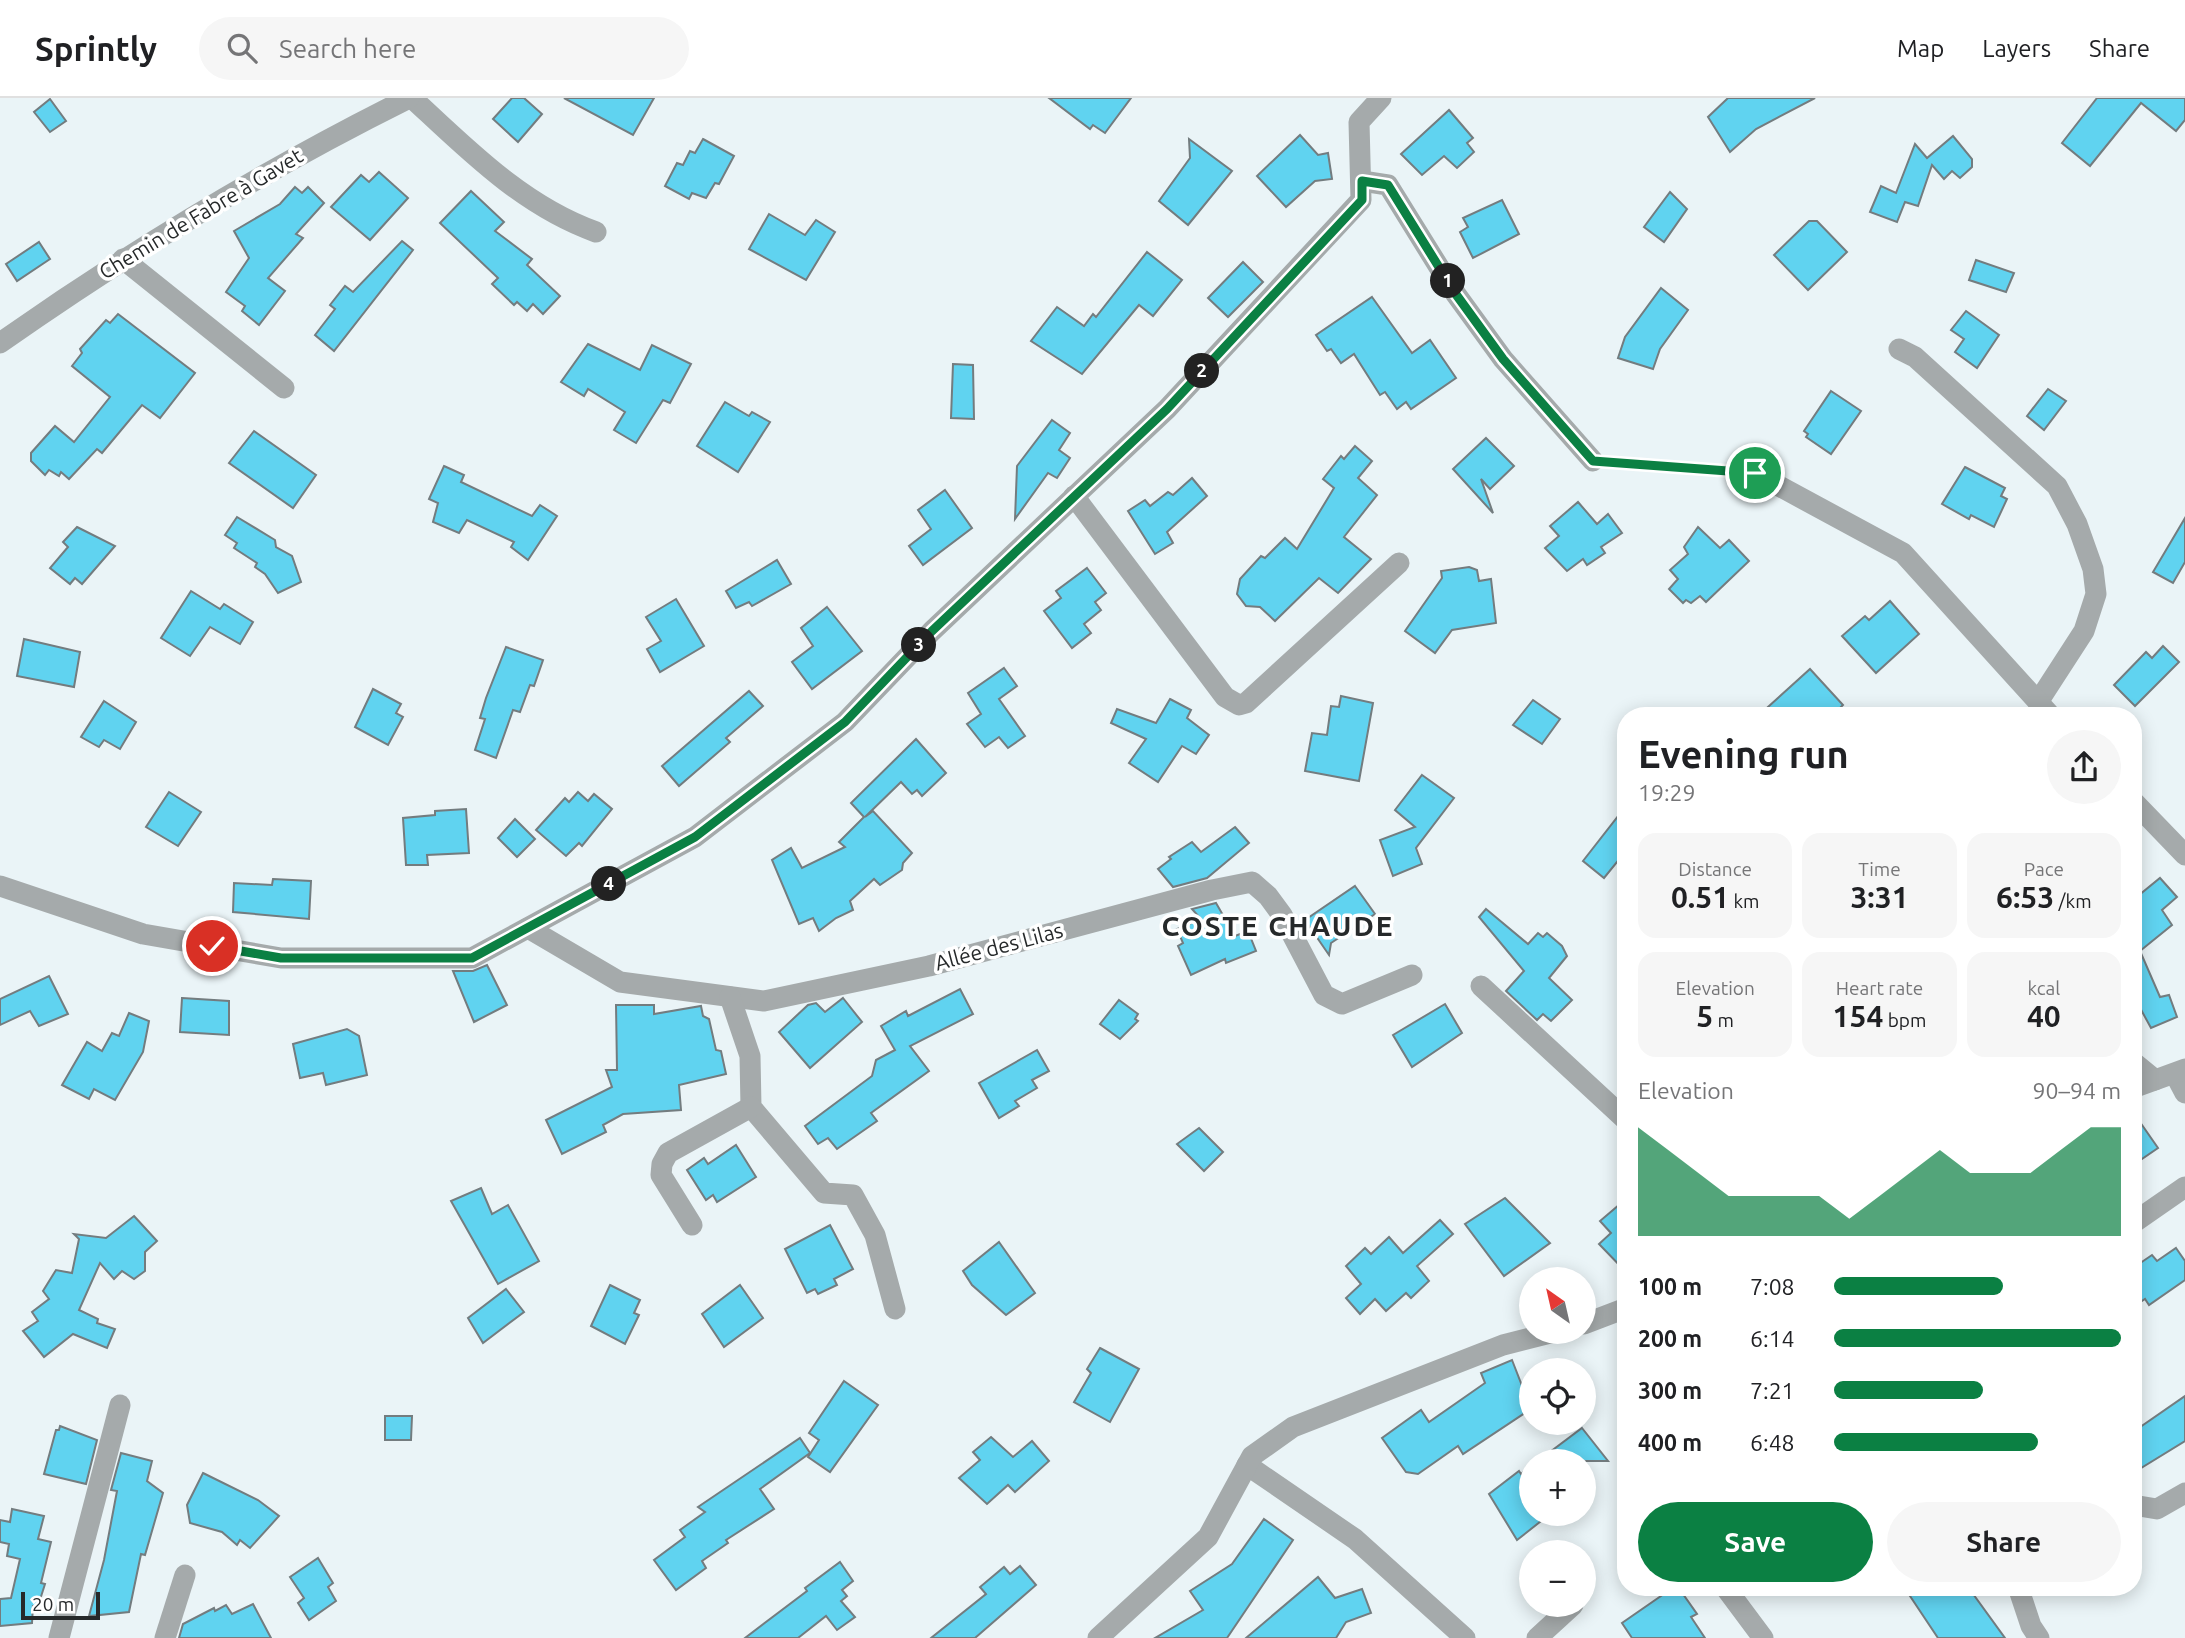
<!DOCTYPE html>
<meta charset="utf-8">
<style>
body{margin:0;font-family:Ubuntu,sans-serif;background:#f6f6f6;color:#202124;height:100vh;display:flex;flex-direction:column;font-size:26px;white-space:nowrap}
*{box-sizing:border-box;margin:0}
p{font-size:23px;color:#757577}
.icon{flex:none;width:38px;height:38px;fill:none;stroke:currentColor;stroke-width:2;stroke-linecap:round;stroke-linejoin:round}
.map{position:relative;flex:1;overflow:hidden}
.panel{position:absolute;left:1617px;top:609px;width:525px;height:889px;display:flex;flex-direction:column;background:#fff;border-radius:28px;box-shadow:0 4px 18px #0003}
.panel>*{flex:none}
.needle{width:46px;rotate:326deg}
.fabs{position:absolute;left:1519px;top:1169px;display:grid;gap:14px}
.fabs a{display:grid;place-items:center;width:77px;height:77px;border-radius:50%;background:#fff;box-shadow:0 4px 18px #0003;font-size:35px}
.scale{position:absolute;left:21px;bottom:18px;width:79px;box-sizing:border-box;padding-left:7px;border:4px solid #26292a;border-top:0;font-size:19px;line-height:24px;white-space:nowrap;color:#26292a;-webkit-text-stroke:5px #fff;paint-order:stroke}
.pin{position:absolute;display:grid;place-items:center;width:60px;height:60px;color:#fff;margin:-30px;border:4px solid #fff;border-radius:50%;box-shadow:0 2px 7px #0007}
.km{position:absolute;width:35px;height:35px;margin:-18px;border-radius:50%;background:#222;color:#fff;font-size:19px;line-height:35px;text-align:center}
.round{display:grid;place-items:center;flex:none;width:74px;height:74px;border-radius:37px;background:#f6f6f6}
.headline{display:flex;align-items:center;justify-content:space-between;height:119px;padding:0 21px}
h1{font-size:38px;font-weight:600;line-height:52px}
.figures{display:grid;grid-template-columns:repeat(3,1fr);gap:10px;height:119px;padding:7px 21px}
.figures div{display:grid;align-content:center;border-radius:18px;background:#f6f6f6;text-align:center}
.figures b{font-size:30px;font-weight:600}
.figures small{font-size:19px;font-weight:400}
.figures p{font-size:19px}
.chart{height:196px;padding:14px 21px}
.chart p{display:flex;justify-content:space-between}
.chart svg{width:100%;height:126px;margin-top:7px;fill:#0b8043;opacity:.7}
.cta{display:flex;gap:14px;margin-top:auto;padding:14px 21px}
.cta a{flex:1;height:80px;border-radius:42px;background:#0b8043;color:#fff;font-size:28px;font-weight:600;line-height:80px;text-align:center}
.cta a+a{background:#f6f6f6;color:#202124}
ul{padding:0 21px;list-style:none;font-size:23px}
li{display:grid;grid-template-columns:112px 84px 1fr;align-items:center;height:52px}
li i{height:18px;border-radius:9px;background:#0b8043}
header{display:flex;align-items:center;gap:42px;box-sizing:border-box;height:98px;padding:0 35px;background:#fff;border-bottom:2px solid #e0e0e0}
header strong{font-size:33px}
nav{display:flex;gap:38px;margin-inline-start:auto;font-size:24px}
.search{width:490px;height:63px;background:#f6f6f6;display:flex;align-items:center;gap:18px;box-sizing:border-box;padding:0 24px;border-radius:38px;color:#757577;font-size:26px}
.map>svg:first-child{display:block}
.building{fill:#60d3f0;stroke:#737c7f;stroke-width:2}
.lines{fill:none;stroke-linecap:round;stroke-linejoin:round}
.path{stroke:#959c9e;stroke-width:4.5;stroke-dasharray:3.5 5;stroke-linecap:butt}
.minor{stroke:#a5aaab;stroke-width:21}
.route-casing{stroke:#fff;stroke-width:14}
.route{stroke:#0b8043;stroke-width:9}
.labels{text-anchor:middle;stroke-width:7;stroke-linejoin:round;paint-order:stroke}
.street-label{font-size:21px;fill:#26292a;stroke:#fff}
.district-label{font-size:28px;font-weight:bold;letter-spacing:2px;fill:#26292a;stroke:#fff}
</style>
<header>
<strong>Sprintly</strong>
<div class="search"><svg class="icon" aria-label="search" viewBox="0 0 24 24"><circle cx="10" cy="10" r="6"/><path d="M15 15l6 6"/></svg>Search here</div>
<nav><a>Map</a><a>Layers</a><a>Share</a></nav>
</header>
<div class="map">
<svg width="2185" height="1540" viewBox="0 0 2185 1540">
<rect width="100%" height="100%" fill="#eaf4f7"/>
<!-- building -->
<g class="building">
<path d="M512 0H524L542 16 518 44 493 21Z"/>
<path d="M564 0H654L633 37Z"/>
<path d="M1049 0H1131L1105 35 1093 27 1090 31Z"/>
<path d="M1728 0H1815L1756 31 1730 54 1708 19Z"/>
<path d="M2097 0H2185V22L2176 33 2141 5 2090 68 2062 45Z"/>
<path d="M50 1 66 23 50 34 34 14Z"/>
<path d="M1449 12 1473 40 1467 45 1474 54 1457 70 1444 58 1422 77 1401 56Z"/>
<path d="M1300 37 1318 57 1328 55 1332 81 1315 83 1286 109 1257 78Z"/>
<path d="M1953 38 1972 61V69L1960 80 1952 73 1944 81 1932 67 1918 108 1905 104 1897 124 1870 114 1881 88 1896 95 1915 46 1927 60Z"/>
<path d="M703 41 734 58 719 86 715 85 706 100 692 95 689 101 665 88 677 65 683 67 690 53 695 55Z"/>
<path d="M1189 41 1232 73 1188 127 1159 103 1190 60Z"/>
<path d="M379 74 408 100 370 142 331 109 361 77 369 84Z"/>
<path d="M295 89 302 95 308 89 324 105 296 136 303 140 268 180 285 193 259 227 242 213 245 208 226 194 249 160 234 133 280 106Z"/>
<path d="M471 93 504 124 495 133 532 161 527 167 560 198 543 216 533 206 527 213 517 204 514 207 492 186 498 180 440 125Z"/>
<path d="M1670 94 1687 111 1664 144 1644 129Z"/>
<path d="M1502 102 1519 136 1473 160 1460 134 1468 129 1463 120Z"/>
<path d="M769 116 805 137 816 122 835 134 806 182 749 151Z"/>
<path d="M1809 123H1817L1847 154 1808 192 1774 157Z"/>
<path d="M402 143 413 152 334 253 315 237 335 211 330 207 345 188 353 194Z"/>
<path d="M39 144 50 161 17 183 6 166Z"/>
<path d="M1147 154 1182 182 1153 218 1139 207 1082 276 1031 243 1057 209 1084 228 1093 216 1096 219Z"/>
<path d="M1976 162 2014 175 2006 194 1969 182Z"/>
<path d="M1243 164 1263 184 1228 219 1208 200Z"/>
<path d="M1661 190 1688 212 1660 251 1653 271 1618 260 1625 239Z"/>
<path d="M1372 199 1412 255 1430 242 1456 280 1411 311 1406 304 1397 311 1385 294 1380 297 1354 256 1341 265 1331 251 1327 253 1316 237Z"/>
<path d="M1966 213 1999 237 1977 270 1955 254 1964 241 1951 232Z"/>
<path d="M118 216 195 275 160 320 142 307 102 355 97 351 69 381 61 374 59 378 49 372 45 377 31 363V355L55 328 74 344 110 299 72 268 82 255 80 251 106 222 110 225Z"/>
<path d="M588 246 640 272 652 247 691 266 670 305 663 302 636 345 614 332 625 314 588 291 584 298 561 284Z"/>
<path d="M953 266 973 267 974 321 951 320Z"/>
<path d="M2048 291 2066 303 2044 332 2027 318Z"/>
<path d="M1831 293 1861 313 1831 356 1806 339 1808 336 1804 333Z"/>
<path d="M725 304 749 318 752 314 770 324 738 374 697 348Z"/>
<path d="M1052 322 1070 335 1059 352 1070 360 1057 380 1048 375 1015 421 1017 368Z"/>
<path d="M254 333 316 377 293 410 229 365Z"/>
<path d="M1486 340 1514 368 1490 391 1481 381 1493 415 1453 371Z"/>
<path d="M1355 348 1372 363 1358 380 1377 397 1344 439 1371 461 1338 495 1319 480 1275 523 1260 509 1246 508 1237 496 1240 481 1261 458 1265 460 1285 440 1297 451 1334 390 1323 381 1341 358 1344 361Z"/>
<path d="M444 368 464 377 461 384 532 418 540 407 557 418 528 462 511 449 514 444 467 422 459 435 433 424 438 405 429 401Z"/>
<path d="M1965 369 2005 390 2001 398 2007 401 1994 429 1971 417 1969 421 1942 406Z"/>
<path d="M1192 380 1207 398 1167 434 1173 445 1155 456 1128 413 1145 402 1150 408 1168 394 1173 397Z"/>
<path d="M945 392 972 430 923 467 909 448 931 431 918 412Z"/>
<path d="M1578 404 1597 426 1608 416 1622 435 1601 449 1605 455 1587 467 1583 461 1567 473 1545 450 1559 438 1550 428Z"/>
<path d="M237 419 275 442 276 449 292 458 301 484 278 495 265 476 255 469 257 465 234 450 237 445 225 437Z"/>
<path d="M2185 420V464L2173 485 2153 474Z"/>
<path d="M77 429 115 448 82 486 75 480 70 486 50 470 68 449 63 444Z"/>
<path d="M1698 429 1720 450 1729 442 1749 463 1706 504 1700 498 1691 505 1686 502 1683 505 1669 491 1678 481 1670 472 1688 456 1684 449Z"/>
<path d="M777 462 791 486 752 508 749 504 736 510 726 493Z"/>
<path d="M1469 469 1477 472 1479 483 1491 481 1496 525 1452 532 1435 555 1405 533 1442 480 1441 473Z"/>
<path d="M1087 470 1106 495 1095 504 1101 512 1084 526 1091 535 1072 550 1044 513 1061 500 1056 493Z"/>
<path d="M191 493 220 511 224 506 253 524 240 546 210 529 190 558 161 540Z"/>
<path d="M676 501 704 548 660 574 647 551 661 543 646 519Z"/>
<path d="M1890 503 1919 536 1876 575 1842 538 1865 518 1869 522Z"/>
<path d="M827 509 862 553 812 591 792 564 813 548 801 530Z"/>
<path d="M24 541 80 554 74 589 17 578Z"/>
<path d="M2163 548 2179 564 2135 608 2114 587 2146 554 2152 560Z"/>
<path d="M506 549 543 562 534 588 530 587 520 614 513 612 496 660 475 652 485 621 480 620 486 600Z"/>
<path d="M1004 570 1017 588 999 601 1025 638 1008 650 999 639 985 649 967 626 981 616 968 595Z"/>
<path d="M1810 571 1843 607 1832 618H1758Z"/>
<path d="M373 591 401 606 396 615 403 619 388 647 355 629Z"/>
<path d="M749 593 763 608 726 640 730 644 679 688 662 668Z"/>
<path d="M1341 598 1373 605 1359 683 1305 673 1312 635 1327 637 1331 608 1339 609Z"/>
<path d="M1170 601 1191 612 1187 620 1209 637 1196 656 1182 648 1158 684 1129 665 1146 641 1111 625 1117 611 1156 625Z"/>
<path d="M1533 602 1560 621 1542 646 1513 627Z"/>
<path d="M104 603 136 624 120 651 104 642 99 649 81 639Z"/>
<path d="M916 641 946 675 922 698 917 692 912 696 901 684 865 719 873 713 912 755 903 765 902 772 880 787 874 781 850 803 853 812 836 820 819 833 813 820 799 826 772 762 791 750 802 770 845 749 839 744 864 719 851 705Z"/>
<path d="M1422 677 1454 700 1416 750 1422 766 1393 778 1380 742 1415 729 1395 712Z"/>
<path d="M169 694 201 714 178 748 146 729Z"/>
<path d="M578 694 588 703 594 696 612 711 582 748 579 745 566 758 536 732 565 700 569 704Z"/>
<path d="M1626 708V753L1604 780 1583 763Z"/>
<path d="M466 711 469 755 427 757 428 767H406L403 720 435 717V713Z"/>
<path d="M515 721 535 741 517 759 498 740Z"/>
<path d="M1235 729 1249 745 1207 780 1173 789 1158 771 1171 761 1169 759 1192 744 1201 754Z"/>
<path d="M2160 780 2177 799 2162 812 2172 827 2140 853 2160 899 2169 897 2177 919 2151 930 2139 908 2133 912V802Z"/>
<path d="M273 781 311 783 309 821 233 814 234 785 272 787Z"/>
<path d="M1355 788 1375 816 1331 845 1329 857 1305 822Z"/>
<path d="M1216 805 1235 838 1248 833 1256 853 1226 865 1225 861 1191 877 1178 848 1183 845 1177 831 1201 821 1192 811Z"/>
<path d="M1486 811 1528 846 1538 835 1543 839 1547 835 1562 848 1567 858 1549 880 1572 902 1551 923 1543 916 1537 922 1506 893 1524 873 1479 819Z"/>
<path d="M487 867 507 907 474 924 453 873H473Z"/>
<path d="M49 878 68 916 39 928 30 913 0 927V901Z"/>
<path d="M960 891 973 916 910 948 929 973 871 1015 877 1023 837 1051 828 1040 818 1046 805 1028 872 978 876 962 895 952 881 928 906 913 908 918Z"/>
<path d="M182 900 229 903V937L180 934Z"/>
<path d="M843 900 862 924 810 970 779 934 808 907 816 905 825 914Z"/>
<path d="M1119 902 1138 916 1135 921 1138 923 1120 941 1100 926Z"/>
<path d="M1445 906 1462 935 1412 969 1393 937Z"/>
<path d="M616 907H654V916L701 908 703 918 709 921 716 952 721 953 726 976 679 987 681 1012 623 1016 603 1027 606 1034 562 1056 546 1022 612 989 606 972H617Z"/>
<path d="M129 915 149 923 143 954 115 1002 94 991 89 1001 62 987 87 944 102 953 112 935 119 938Z"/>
<path d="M347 931 359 938 367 977 326 987 323 975 300 980 293 946Z"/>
<path d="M1037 952 1049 973 1032 982 1037 990 1015 1003 1019 1008 999 1020 979 985Z"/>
<path d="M2133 1014 2158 1050 2133 1067Z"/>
<path d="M1199 1030 1223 1054 1204 1073 1177 1046Z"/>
<path d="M736 1047 756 1079 717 1104 713 1097 706 1102 687 1072 704 1060 708 1066Z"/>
<path d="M481 1090 492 1116 508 1107 539 1163 498 1186 451 1103Z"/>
<path d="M1505 1100 1550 1145 1504 1178 1465 1126Z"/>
<path d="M1626 1101V1174L1599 1146 1611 1135 1600 1123Z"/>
<path d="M134 1118 157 1143 145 1154V1173L134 1181 122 1173 114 1181 100 1165 79 1212 98 1221 97 1225 115 1231 107 1250 73 1236 44 1259 23 1233 38 1223 32 1214 49 1201 43 1193 56 1172 72 1175 79 1141 74 1136 106 1140Z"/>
<path d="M1440 1122 1453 1136 1417 1168 1429 1183 1411 1200 1406 1195 1386 1213 1375 1201 1360 1216 1346 1200 1361 1186 1346 1168 1365 1150 1371 1156 1389 1139 1403 1155Z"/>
<path d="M830 1127 853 1171 834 1181 837 1187 818 1196 815 1191 807 1195 785 1151Z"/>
<path d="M999 1144 1035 1195 1006 1217 972 1187 963 1173Z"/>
<path d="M2176 1150 2185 1163V1182L2149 1207 2145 1201 2133 1209V1170L2152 1157 2157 1163Z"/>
<path d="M610 1187 640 1202 634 1215 639 1217 625 1246 591 1228Z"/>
<path d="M740 1187 763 1220 724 1249 702 1216Z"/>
<path d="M506 1191 524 1214 483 1245 468 1220Z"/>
<path d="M1100 1250 1139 1271 1110 1324 1074 1304 1091 1275 1087 1271Z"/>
<path d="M1512 1262 1531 1311 1463 1356 1458 1348 1418 1376 1406 1374 1382 1340 1421 1312 1429 1324 1485 1285 1481 1275Z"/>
<path d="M844 1283 878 1307 830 1374 808 1359 819 1342 809 1335Z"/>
<path d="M2185 1298V1343L2133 1375V1334Z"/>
<path d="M385 1318H412L411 1342H385Z"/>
<path d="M60 1328 97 1342 86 1386 44 1376 56 1332H59Z"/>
<path d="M1582 1330 1608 1363H1538Z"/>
<path d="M991 1339 1013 1359 1032 1343 1049 1363 1015 1394 1008 1387 987 1406 959 1380 980 1362 973 1354Z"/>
<path d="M800 1340 810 1355 760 1391 774 1411 726 1442 728 1445 702 1463 706 1470 676 1492 654 1462 685 1439 680 1432 705 1414 698 1409Z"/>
<path d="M121 1355 152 1363 147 1383 163 1395 145 1457 141 1456 129 1514 89 1518 104 1462 117 1393 111 1392Z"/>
<path d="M1531 1368V1416H1550L1517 1442 1489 1396 1519 1373 1521 1376Z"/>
<path d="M203 1375 258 1402 279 1418 250 1450 240 1442 237 1447 222 1434 190 1425 187 1407Z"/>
<path d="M12 1411 44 1418 38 1441 51 1444 41 1485 45 1486 38 1508H33L32 1525 0 1528V1501L11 1500 20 1461 7 1458 9 1446 0 1444V1422L10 1424Z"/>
<path d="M1264 1421 1293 1442 1227 1540H1155L1203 1512 1190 1493 1232 1466Z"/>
<path d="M318 1460 333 1485 328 1489 336 1503 309 1522 298 1505 304 1500 290 1479Z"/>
<path d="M840 1464 853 1483 842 1492 847 1498 841 1503 855 1519 837 1532 826 1518 798 1540H745L807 1493 805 1490Z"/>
<path d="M1020 1468 1036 1487 975 1540H931L986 1496 980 1489 1004 1469 1010 1476Z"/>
<path d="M1318 1479 1335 1500 1362 1491 1371 1515 1346 1524 1336 1540H1246Z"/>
<path d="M1674 1489H1678L1697 1516 1691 1519 1705 1540H1632L1622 1525Z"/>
<path d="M1904 1489H1968L2005 1540H1938Z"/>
<path d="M253 1506 271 1540H179L183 1526 214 1510 215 1513 226 1507 232 1516Z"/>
</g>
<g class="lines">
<!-- path -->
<path class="path" d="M1613 364 1733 373"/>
<!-- minor -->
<g class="minor">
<path d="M412 0C468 52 523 108 596 134"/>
<path d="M1362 83 1388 87 1455 195 1503 261 1593 363"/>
<path d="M123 161 284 290"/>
<path d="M0 245C131 153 266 71 409 0"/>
<path d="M1899 251 1915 259 2057 388 2077 426 2093 471 2096 496 2084 533 2038 604"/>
<path d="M1755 375 1903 455 2051 618"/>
<path d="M1074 398 1225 599 1239 607 1246 605 1399 465"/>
<path d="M2133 703 2185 757"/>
<path d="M0 788 143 836 281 860H472L695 739 845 624 932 533 1167 311 1361 102 1359 24 1381 0"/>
<path d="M528 830 620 884 764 903 929 868 1212 792 1252 784 1268 798 1282 817 1324 897 1342 906 1412 877"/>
<path d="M1481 888 1626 1022"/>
<path d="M730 899 750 958 751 1009 824 1095 853 1097 875 1137 895 1211"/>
<path d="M2133 964 2155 982"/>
<path d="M2175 976 2185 995"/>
<path d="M2133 990 2185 971"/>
<path d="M2133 1125 2185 1089"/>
<path d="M692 1127 661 1077 662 1066 668 1055 751 1009"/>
<path d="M1584 1226 1626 1210"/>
<path d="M1247 1367 1355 1441 1465 1540"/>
<path d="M2133 1407 2157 1411 2185 1395"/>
<path d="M1725 1489 1763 1540"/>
<path d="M2018 1489 2031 1528 2039 1540"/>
<path d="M59 1540 120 1307"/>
<path d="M165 1540 185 1477"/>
<path d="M1098 1540 1208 1439 1252 1358 1293 1329 1503 1247 1554 1234"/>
<path d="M1537 1540 1573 1507"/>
</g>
</g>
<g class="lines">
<defs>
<path id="route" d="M212 848 281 860H472L695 739 845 624 932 533 1167 311 1362 102V83L1388 87 1455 195 1503 261 1593 363 1755 375"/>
</defs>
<!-- route casing -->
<use href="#route" class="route-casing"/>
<!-- route -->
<use href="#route" class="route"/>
</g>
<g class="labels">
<!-- street labels -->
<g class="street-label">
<text transform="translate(201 116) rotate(-31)" y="7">Chemin de Fabre à Gavet</text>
<text transform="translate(999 849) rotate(-15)" y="7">Allée des Lilas</text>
</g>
<!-- district labels -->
<g class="district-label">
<text x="1278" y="838">COSTE CHAUDE</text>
</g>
</g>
</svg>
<div class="fabs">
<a><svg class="needle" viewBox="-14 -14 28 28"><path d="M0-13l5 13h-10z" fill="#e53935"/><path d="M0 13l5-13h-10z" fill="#757577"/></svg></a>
<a><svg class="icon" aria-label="locate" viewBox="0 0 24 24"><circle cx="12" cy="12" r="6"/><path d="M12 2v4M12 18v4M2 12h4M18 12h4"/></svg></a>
<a>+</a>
<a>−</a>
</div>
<div class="scale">20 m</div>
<div class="pin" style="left:1755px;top:375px;background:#1e9e55"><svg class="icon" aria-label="arrive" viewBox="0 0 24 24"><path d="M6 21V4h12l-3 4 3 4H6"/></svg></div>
<div class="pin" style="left:212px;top:848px;background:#d93025"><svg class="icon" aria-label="check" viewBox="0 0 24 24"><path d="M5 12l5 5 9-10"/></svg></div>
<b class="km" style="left:1448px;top:183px">1</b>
<b class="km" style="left:1202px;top:273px">2</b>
<b class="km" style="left:919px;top:547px">3</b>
<b class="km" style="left:609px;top:786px">4</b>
<section class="panel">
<div class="headline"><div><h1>Evening run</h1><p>19:29</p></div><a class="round"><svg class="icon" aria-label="share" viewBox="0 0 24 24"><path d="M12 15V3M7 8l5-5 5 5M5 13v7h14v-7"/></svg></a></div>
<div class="figures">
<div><p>Distance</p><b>0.51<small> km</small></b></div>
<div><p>Time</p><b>3:31</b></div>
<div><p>Pace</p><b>6:53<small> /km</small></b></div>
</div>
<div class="figures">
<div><p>Elevation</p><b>5<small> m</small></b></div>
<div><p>Heart rate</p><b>154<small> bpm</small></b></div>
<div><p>kcal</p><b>40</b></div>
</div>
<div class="chart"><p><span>Elevation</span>90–94 m</p>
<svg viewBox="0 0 160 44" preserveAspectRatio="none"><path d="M0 44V6L10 14L20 22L30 30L40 30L50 30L60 30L70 38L80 30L90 22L100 14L110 22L120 22L130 22L140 14L150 6L160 6V44z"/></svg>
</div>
<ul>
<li><b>100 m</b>7:08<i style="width:59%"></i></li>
<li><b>200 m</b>6:14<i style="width:100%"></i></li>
<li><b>300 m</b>7:21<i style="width:52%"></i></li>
<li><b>400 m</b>6:48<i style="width:71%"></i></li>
</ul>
<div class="cta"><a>Save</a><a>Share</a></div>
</section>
</div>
